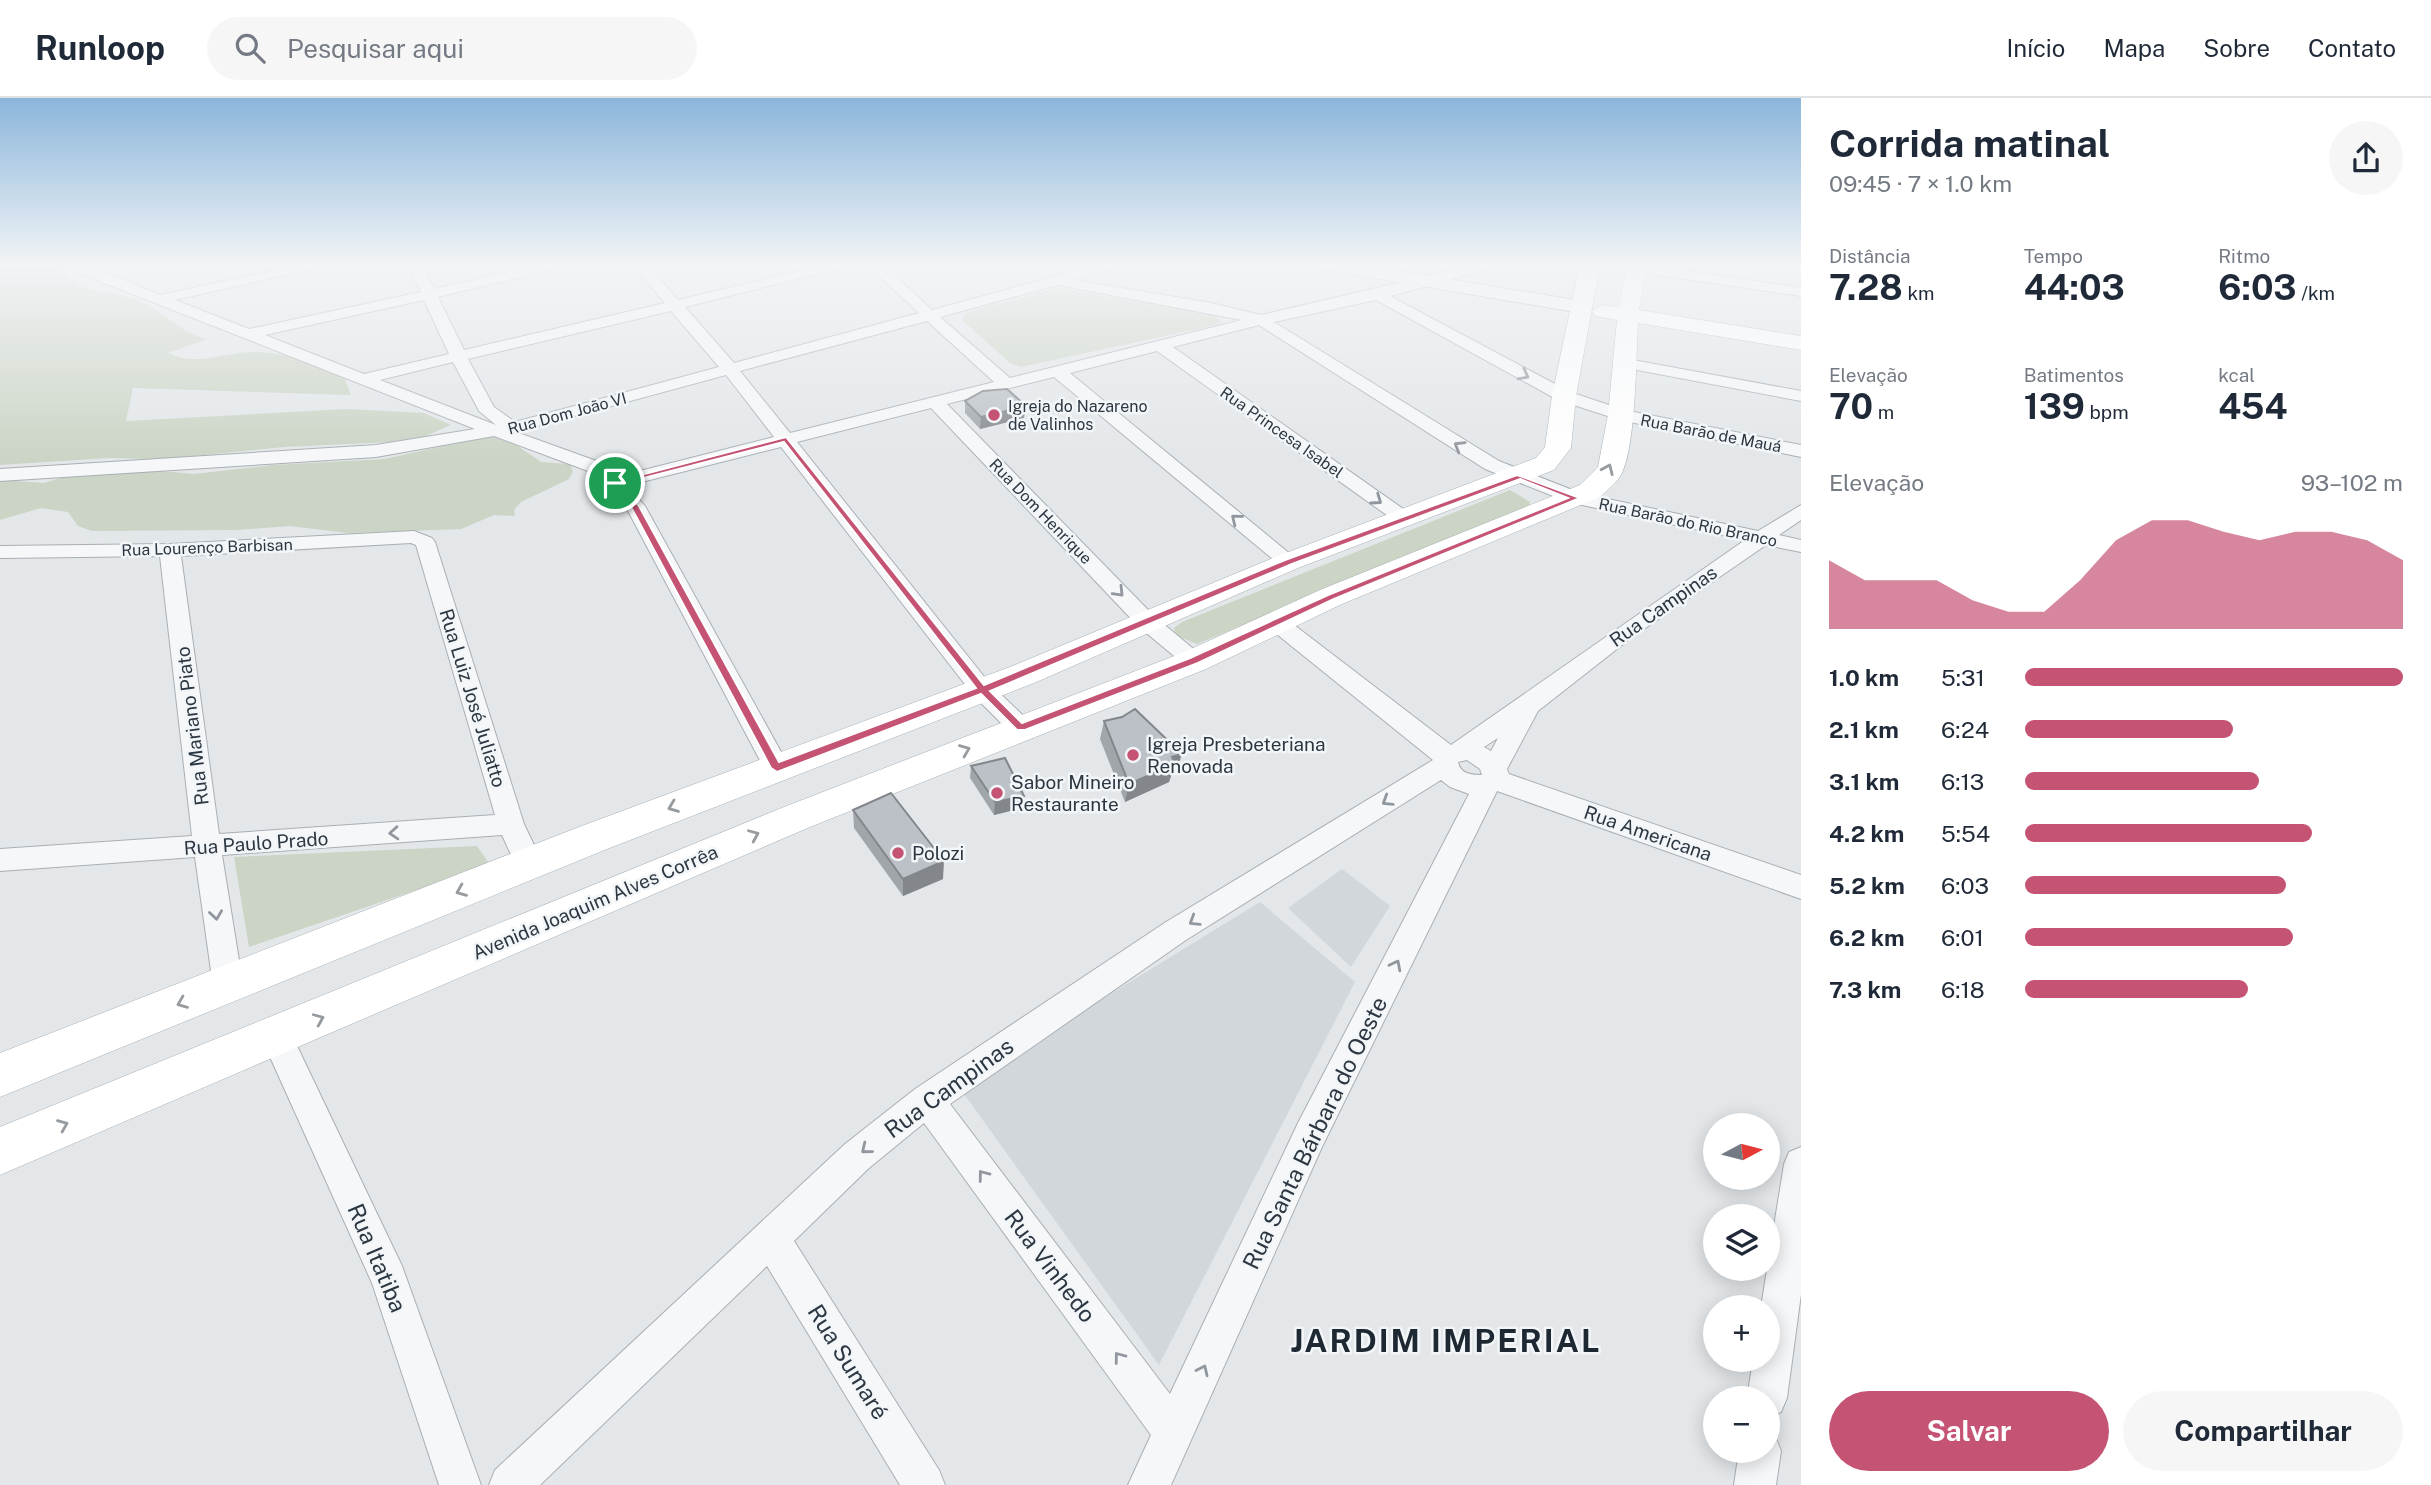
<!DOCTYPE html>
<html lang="pt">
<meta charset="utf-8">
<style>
body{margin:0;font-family:"Public Sans",sans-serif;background:#f6f6f7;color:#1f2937;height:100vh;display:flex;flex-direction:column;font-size:26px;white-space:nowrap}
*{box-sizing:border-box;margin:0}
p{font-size:23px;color:#747a83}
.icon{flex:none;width:38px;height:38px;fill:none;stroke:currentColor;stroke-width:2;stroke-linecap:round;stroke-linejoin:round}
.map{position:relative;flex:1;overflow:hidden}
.drawer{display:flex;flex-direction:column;background:#fff;width:630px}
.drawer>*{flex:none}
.needle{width:46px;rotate:83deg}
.fabs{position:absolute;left:1703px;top:1015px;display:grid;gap:14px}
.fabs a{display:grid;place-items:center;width:77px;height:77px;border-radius:50%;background:#fff;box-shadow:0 4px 18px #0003;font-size:35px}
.pin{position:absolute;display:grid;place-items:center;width:60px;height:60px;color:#fff;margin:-30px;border:4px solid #fff;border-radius:50%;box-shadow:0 2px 7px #0007}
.round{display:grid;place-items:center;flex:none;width:74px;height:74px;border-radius:37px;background:#f6f6f7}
.summary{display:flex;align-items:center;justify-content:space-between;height:119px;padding:0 28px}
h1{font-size:38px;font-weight:700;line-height:52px}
.stats{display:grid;grid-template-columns:repeat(3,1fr);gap:10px;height:119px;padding:7px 28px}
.stats div{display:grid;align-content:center}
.stats b{font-size:35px;font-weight:700}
.stats small{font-size:19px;font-weight:400}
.stats p{font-size:19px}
.chart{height:196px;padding:14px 28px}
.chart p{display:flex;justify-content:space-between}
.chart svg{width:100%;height:126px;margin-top:7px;fill:#c55374;opacity:.7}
.action{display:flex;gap:14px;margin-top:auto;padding:14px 28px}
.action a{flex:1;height:80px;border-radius:42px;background:#c55374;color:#fff;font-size:28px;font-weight:700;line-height:80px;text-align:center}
.action a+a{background:#f6f6f7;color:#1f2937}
ul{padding:0 28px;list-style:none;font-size:23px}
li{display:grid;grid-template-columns:112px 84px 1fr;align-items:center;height:52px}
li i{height:18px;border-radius:9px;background:#c55374}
header{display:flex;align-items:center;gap:42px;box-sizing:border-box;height:98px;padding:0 35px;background:#fff;border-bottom:2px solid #e0e1e3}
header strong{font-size:33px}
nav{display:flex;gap:38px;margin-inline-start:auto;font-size:24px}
.search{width:490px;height:63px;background:#f6f6f7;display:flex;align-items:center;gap:18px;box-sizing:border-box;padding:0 24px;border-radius:38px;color:#747a83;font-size:26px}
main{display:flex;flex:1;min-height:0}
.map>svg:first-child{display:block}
.built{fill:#d2d7dc}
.green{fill:#cbd4c5}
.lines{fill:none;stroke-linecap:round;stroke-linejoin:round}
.minor-casing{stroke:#a8afb4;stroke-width:2}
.tertiary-casing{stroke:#a8afb4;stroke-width:2}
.secondary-casing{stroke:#a8afb4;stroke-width:1}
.minor{fill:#f6f7f9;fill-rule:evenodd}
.tertiary{fill:#f6f7f9;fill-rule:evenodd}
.secondary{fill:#fff;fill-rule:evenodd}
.wall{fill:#a1a6ab}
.shaded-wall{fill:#83878b}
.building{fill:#bbc1c7;stroke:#83878b;stroke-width:2}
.oneway{stroke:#91979e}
.oneway2{stroke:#969ba0}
.route{fill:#c55374;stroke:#fff;stroke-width:2;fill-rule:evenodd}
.poi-dot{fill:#c55374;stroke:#f3f6f8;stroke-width:2.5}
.labels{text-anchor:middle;stroke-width:5;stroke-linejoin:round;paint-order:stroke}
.far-poi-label{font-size:16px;fill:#2c3742;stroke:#f3f6f8;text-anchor:start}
.far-street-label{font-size:16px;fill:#2c3742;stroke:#f3f6f8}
.street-label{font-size:19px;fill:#2c3742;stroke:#f3f6f8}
.poi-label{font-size:19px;fill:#2c3742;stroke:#f3f6f8;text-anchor:start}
.near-street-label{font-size:23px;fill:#2c3742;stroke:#f3f6f8}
.near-district-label{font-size:32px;font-weight:bold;letter-spacing:2px;fill:#1e2833;stroke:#f3f6f8}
</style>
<header>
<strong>Runloop</strong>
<div class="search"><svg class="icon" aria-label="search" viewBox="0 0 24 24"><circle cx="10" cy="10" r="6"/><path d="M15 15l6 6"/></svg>Pesquisar aqui</div>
<nav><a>Início</a><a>Mapa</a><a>Sobre</a><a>Contato</a></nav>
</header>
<main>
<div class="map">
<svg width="1801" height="1387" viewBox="0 0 1801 1387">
<rect width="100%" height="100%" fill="#e3e7ea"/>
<!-- built -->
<g class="built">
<path d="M1342 771 1390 808 1351 869 1288 810Z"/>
<path d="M1260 804 1355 884 1159 1267 959 989Z"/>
</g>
<!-- green -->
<g class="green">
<path d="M0 166H60L58 170C87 202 111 189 142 204 164 214 184 237 207 241L168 255C196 269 225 254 255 254 285 253 318 268 345 281L351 297 133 290 126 323 345 311 424 315 451 327 414 343 284 349 164 361 109 360 0 367Z"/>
<path d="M1057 190 1214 217 1221 223 1216 227 1021 269 1010 265 962 222 967 214Z"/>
<path d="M487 338 509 342 541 364 570 366 573 374 569 381 521 404 514 412 515 418 494 417 461 431 348 435 290 428 236 432 92 433 78 428 68 414 41 410 0 422V382L44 385 89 371 127 370 194 376 273 367 385 361Z"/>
<path d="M1510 392 1530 404 1529 408 1197 546 1175 537 1174 530 1182 524Z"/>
<path d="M477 748 490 767 249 849 234 759Z"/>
</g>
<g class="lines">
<defs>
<g id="minor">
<path d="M70 166H86L160 197 305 166H334L175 202 249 231 421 194 408 166H422L434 191 546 166H574L438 199 464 252 665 205 632 166H647L678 202 829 166H856L685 209 734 265 919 215 866 166H882L932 212 1100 166H1125L1074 182 1211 205 1261 217 1479 166H1508L1390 198 1570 294 1624 312 1801 347V359L1620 322 1558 302 1376 202 1274 224 1499 363 1580 395 1758 433 1801 407V422L1779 437 1801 442V454L1766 447 1631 540 1538 613 1507 671 1509 676 1801 777V801L1497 693 1322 1049 1171 1387H1128L1151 1337 924 1025 869 1070 794 1143 939 1372 945 1387H900L767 1168 540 1387H489L495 1372 845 1046 915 991 1166 824 1433 662 1269 530 1266 525 1269 520H1285L1451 647 1745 442 1568 404 1485 371 1259 227 1173 249 1409 415 1412 419 1409 423H1395L1157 253 1070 275 1295 460 1298 464 1295 468H1281L1054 279 947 306 1154 518 1202 558 1206 563 1202 568H1186L1138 528 931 310 797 344 990 586 1030 624 1033 630 1030 636 1021 639 1012 636 974 598 781 349 626 388 645 408 790 670 786 677 777 680 768 677 764 670 627 411 588 373 494 338 376 359 0 383V371L376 347 475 331 79 175ZM1058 187 1242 222 1010 280 940 219ZM424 202 449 256 364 276 265 237ZM671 213 719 269 515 324 494 309 468 261ZM927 223 994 284 790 335 740 273ZM453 264 479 313 496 327 380 282ZM726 277 774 339 616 379 602 365 516 334ZM1498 640 1491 653 1484 649ZM1467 662 1480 671 1482 677C1472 677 1460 676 1458 664ZM1441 682 1450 689 1469 696 1298 1025 1170 1296 950 1006 1186 842Z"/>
<path d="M1642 166 1801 190V198L1637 174 1630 170Z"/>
<path d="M1622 260 1801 293V303L1616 268V262Z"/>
<path d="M414 433 432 440 435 444 524 726 543 766 539 774 529 777 519 774 502 737 222 757 243 887 239 897 228 901 217 897 213 887 195 759 0 773V751L192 738 160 458 0 460V448L170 446ZM411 445 416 447 495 717 219 736 181 458Z"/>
<path d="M277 924 288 929 402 1168 481 1387H439L372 1185 261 939 266 929Z"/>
<path d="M1801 1049V1196L1787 1300 1781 1314 1768 1320V1300H1747L1753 1262H1768V1209H1761L1784 1066 1789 1054Z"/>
<path d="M1768 1335 1775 1338 1781 1353 1776 1387H1734L1739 1353H1768Z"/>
</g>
<path id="tertiary" d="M1313 166H1357L1581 203 1591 209 1581 215 1322 171Z"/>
<g id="secondary">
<path d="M1580 166H1600L1576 298 1571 350 1554 372 1298 470 1034 585 607 751 0 999V955L579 729 1010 569 1278 458 1536 360 1545 349 1552 298Z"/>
<path d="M1627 166H1647L1639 212 1801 238V252L1638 225C1636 262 1636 345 1622 375 1617 385 1607 392 1600 399L1342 506 1206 571 810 729 0 1077V1029L784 709 1182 555 1320 492 1580 387 1598 369 1608 317 1617 222 1595 218 1592 213 1603 207 1619 209Z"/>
</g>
</defs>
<!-- minor casing -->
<use href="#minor" class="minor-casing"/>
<!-- tertiary casing -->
<use href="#tertiary" class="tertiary-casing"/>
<!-- secondary casing -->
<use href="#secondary" class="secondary-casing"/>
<!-- minor -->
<use href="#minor" class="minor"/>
<!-- tertiary -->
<use href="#tertiary" class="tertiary"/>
<!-- secondary -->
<use href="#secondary" class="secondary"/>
</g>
<!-- wall -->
<g class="wall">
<path d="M965 303 1024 320 980 331 965 315Z"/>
<path d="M1104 623 1176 674 1172 675 1169 684 1125 704 1100 641Z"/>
<path d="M971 668 1024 698 1022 710 994 717 970 680Z"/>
<path d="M853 712 943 781 903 798 854 730Z"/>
</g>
<!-- shaded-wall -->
<g class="shaded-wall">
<path d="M1026 308 1024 320 980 331 981 319Z"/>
<path d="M1182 656 1176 674 1172 675 1169 684 1125 704 1129 686 1172 659Z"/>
<path d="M1024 698 1022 710 994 717 995 704Z"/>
<path d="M944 763 943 781 903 798V781Z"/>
</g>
<!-- building -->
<g class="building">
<path d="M1007 291 1026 308 981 319 965 303 983 293Z"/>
<path d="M1135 611 1182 656 1172 659 1175 666 1129 686 1104 623 1122 619Z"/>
<path d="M1005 660 1024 698 995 704 971 668Z"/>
<path d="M891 695 944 763 903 781 853 712Z"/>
</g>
<!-- one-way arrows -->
<defs><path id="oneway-chevron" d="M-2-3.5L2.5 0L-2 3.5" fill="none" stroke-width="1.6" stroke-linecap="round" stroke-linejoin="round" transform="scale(1.75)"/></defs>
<g class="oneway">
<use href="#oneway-chevron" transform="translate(1524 277) rotate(28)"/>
<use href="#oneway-chevron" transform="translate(1459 348) rotate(-149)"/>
<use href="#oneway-chevron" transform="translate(1377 402) rotate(35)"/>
<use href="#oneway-chevron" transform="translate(1236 421) rotate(-141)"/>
<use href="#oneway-chevron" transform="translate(1119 494) rotate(46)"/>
<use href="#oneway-chevron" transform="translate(1387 703) rotate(148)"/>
<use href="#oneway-chevron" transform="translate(394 735) rotate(176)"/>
<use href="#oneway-chevron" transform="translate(216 817) rotate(82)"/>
<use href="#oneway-chevron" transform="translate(1194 823) rotate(148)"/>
<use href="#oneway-chevron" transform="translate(1396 867) rotate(-63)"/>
<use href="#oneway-chevron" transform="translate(866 1051) rotate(141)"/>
<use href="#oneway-chevron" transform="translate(983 1077) rotate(-127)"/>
<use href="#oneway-chevron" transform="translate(1119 1259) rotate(-127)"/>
<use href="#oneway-chevron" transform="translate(1203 1272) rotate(-65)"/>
</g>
<g class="oneway2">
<use href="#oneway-chevron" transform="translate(1608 371) rotate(-66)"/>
<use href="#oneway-chevron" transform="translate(965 652) rotate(-22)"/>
<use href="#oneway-chevron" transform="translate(673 709) rotate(159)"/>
<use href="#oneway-chevron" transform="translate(754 737) rotate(-23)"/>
<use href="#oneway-chevron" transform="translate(461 793) rotate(158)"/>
<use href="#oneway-chevron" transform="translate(182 905) rotate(158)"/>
<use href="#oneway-chevron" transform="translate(319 921) rotate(-23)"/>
<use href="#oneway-chevron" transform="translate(63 1027) rotate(-22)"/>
</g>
<!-- sky -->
<linearGradient id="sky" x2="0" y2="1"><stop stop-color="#8bb6db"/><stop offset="0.46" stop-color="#f2f4f6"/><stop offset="1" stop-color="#f2f4f6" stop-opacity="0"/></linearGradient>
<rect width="1801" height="361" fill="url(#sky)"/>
<!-- route -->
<path class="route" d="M786 339 984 587 1285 462 1517 377 1580 400 1334 501 1198 565 1025 632H1017L981 596 777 674 771 670 631 409 610 385ZM784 344 976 590 779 664 639 408 620 386ZM1520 381 1568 400 1328 497 1190 560 1022 625 990 593 1292 466Z"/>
<!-- markers -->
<g class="poi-dot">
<circle cx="994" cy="317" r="7"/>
<circle cx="1133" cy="657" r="7"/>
<circle cx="997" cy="695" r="7"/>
<circle cx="898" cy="755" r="7"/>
</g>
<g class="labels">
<!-- far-poi labels -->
<g class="far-poi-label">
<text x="1008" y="314">Igreja do Nazareno<tspan x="1008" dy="18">de Valinhos</tspan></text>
</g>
<!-- far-street labels -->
<g class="far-street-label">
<text transform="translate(567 315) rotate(-15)" y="6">Rua Dom João VI</text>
<text transform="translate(1282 334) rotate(35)" y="6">Rua Princesa Isabel</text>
<text transform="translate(1711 335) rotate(11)" y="6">Rua Barão de Mauá</text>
<text transform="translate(1041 413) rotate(46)" y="6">Rua Dom Henrique</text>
<text transform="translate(1688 424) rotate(12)" y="6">Rua Barão do Rio Branco</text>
<text transform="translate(207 449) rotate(-2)" y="6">Rua Lourenço Barbisan</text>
</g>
<!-- street labels -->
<g class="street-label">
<text transform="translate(1663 508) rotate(-35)" y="7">Rua Campinas</text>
<text transform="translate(473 600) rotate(73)" y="7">Rua Luiz José Juliatto</text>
<text transform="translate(192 628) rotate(-97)" y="7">Rua Mariano Piato</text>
<text transform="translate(1648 735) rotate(19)" y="7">Rua Americana</text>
<text transform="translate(256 745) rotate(-4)" y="7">Rua Paulo Prado</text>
<text transform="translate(595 804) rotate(-23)" y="7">Avenida Joaquim Alves Corrêa</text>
</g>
<!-- poi labels -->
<g class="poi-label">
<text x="1147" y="653">Igreja Presbeteriana<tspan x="1147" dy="22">Renovada</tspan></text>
<text x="1011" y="691">Sabor Mineiro<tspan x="1011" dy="22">Restaurante</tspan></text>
<text x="912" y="762">Polozi</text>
</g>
<!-- near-street labels -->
<g class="near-street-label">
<text transform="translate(949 990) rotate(-36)" y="8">Rua Campinas</text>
<text transform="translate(1315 1035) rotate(-64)" y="8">Rua Santa Bárbara do Oeste</text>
<text transform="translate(377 1160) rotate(67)" y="8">Rua Itatiba</text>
<text transform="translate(1050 1168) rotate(53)" y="8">Rua Vinhedo</text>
<text transform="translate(848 1264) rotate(58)" y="8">Rua Sumaré</text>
</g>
<!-- near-district labels -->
<g class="near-district-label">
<text x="1446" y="1254">JARDIM IMPERIAL</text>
</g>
</g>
</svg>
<div class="fabs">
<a><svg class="needle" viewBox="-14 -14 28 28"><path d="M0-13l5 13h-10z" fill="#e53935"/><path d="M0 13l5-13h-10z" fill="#747a83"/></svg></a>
<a><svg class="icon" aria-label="layers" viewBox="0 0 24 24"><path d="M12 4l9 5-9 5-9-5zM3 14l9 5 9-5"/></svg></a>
<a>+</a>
<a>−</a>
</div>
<div class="pin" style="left:615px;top:385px;background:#1e9e55"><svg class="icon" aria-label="arrive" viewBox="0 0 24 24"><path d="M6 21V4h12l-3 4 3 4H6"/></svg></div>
</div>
<section class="drawer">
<div class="summary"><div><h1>Corrida matinal</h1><p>09:45 · 7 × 1.0 km</p></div><a class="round"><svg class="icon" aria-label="share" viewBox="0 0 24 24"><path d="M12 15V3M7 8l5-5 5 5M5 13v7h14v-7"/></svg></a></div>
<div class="stats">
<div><p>Distância</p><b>7.28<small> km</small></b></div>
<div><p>Tempo</p><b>44:03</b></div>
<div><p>Ritmo</p><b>6:03<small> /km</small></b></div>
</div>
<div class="stats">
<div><p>Elevação</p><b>70<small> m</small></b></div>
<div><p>Batimentos</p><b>139<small> bpm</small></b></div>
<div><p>kcal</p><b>454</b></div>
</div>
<div class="chart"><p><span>Elevação</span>93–102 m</p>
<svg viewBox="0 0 160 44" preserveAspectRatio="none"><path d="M0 44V20L10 27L20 27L30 27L40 34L50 38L60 38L70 27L80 13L90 6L100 6L110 10L120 13L130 10L140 10L150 13L160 20V44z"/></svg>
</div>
<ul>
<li><b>1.0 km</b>5:31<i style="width:100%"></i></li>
<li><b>2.1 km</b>6:24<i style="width:55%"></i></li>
<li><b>3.1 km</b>6:13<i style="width:62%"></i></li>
<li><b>4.2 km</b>5:54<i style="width:76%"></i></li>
<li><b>5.2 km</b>6:03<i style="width:69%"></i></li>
<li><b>6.2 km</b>6:01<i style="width:71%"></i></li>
<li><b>7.3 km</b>6:18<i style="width:59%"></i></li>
</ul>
<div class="action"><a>Salvar</a><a>Compartilhar</a></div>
</section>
</main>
